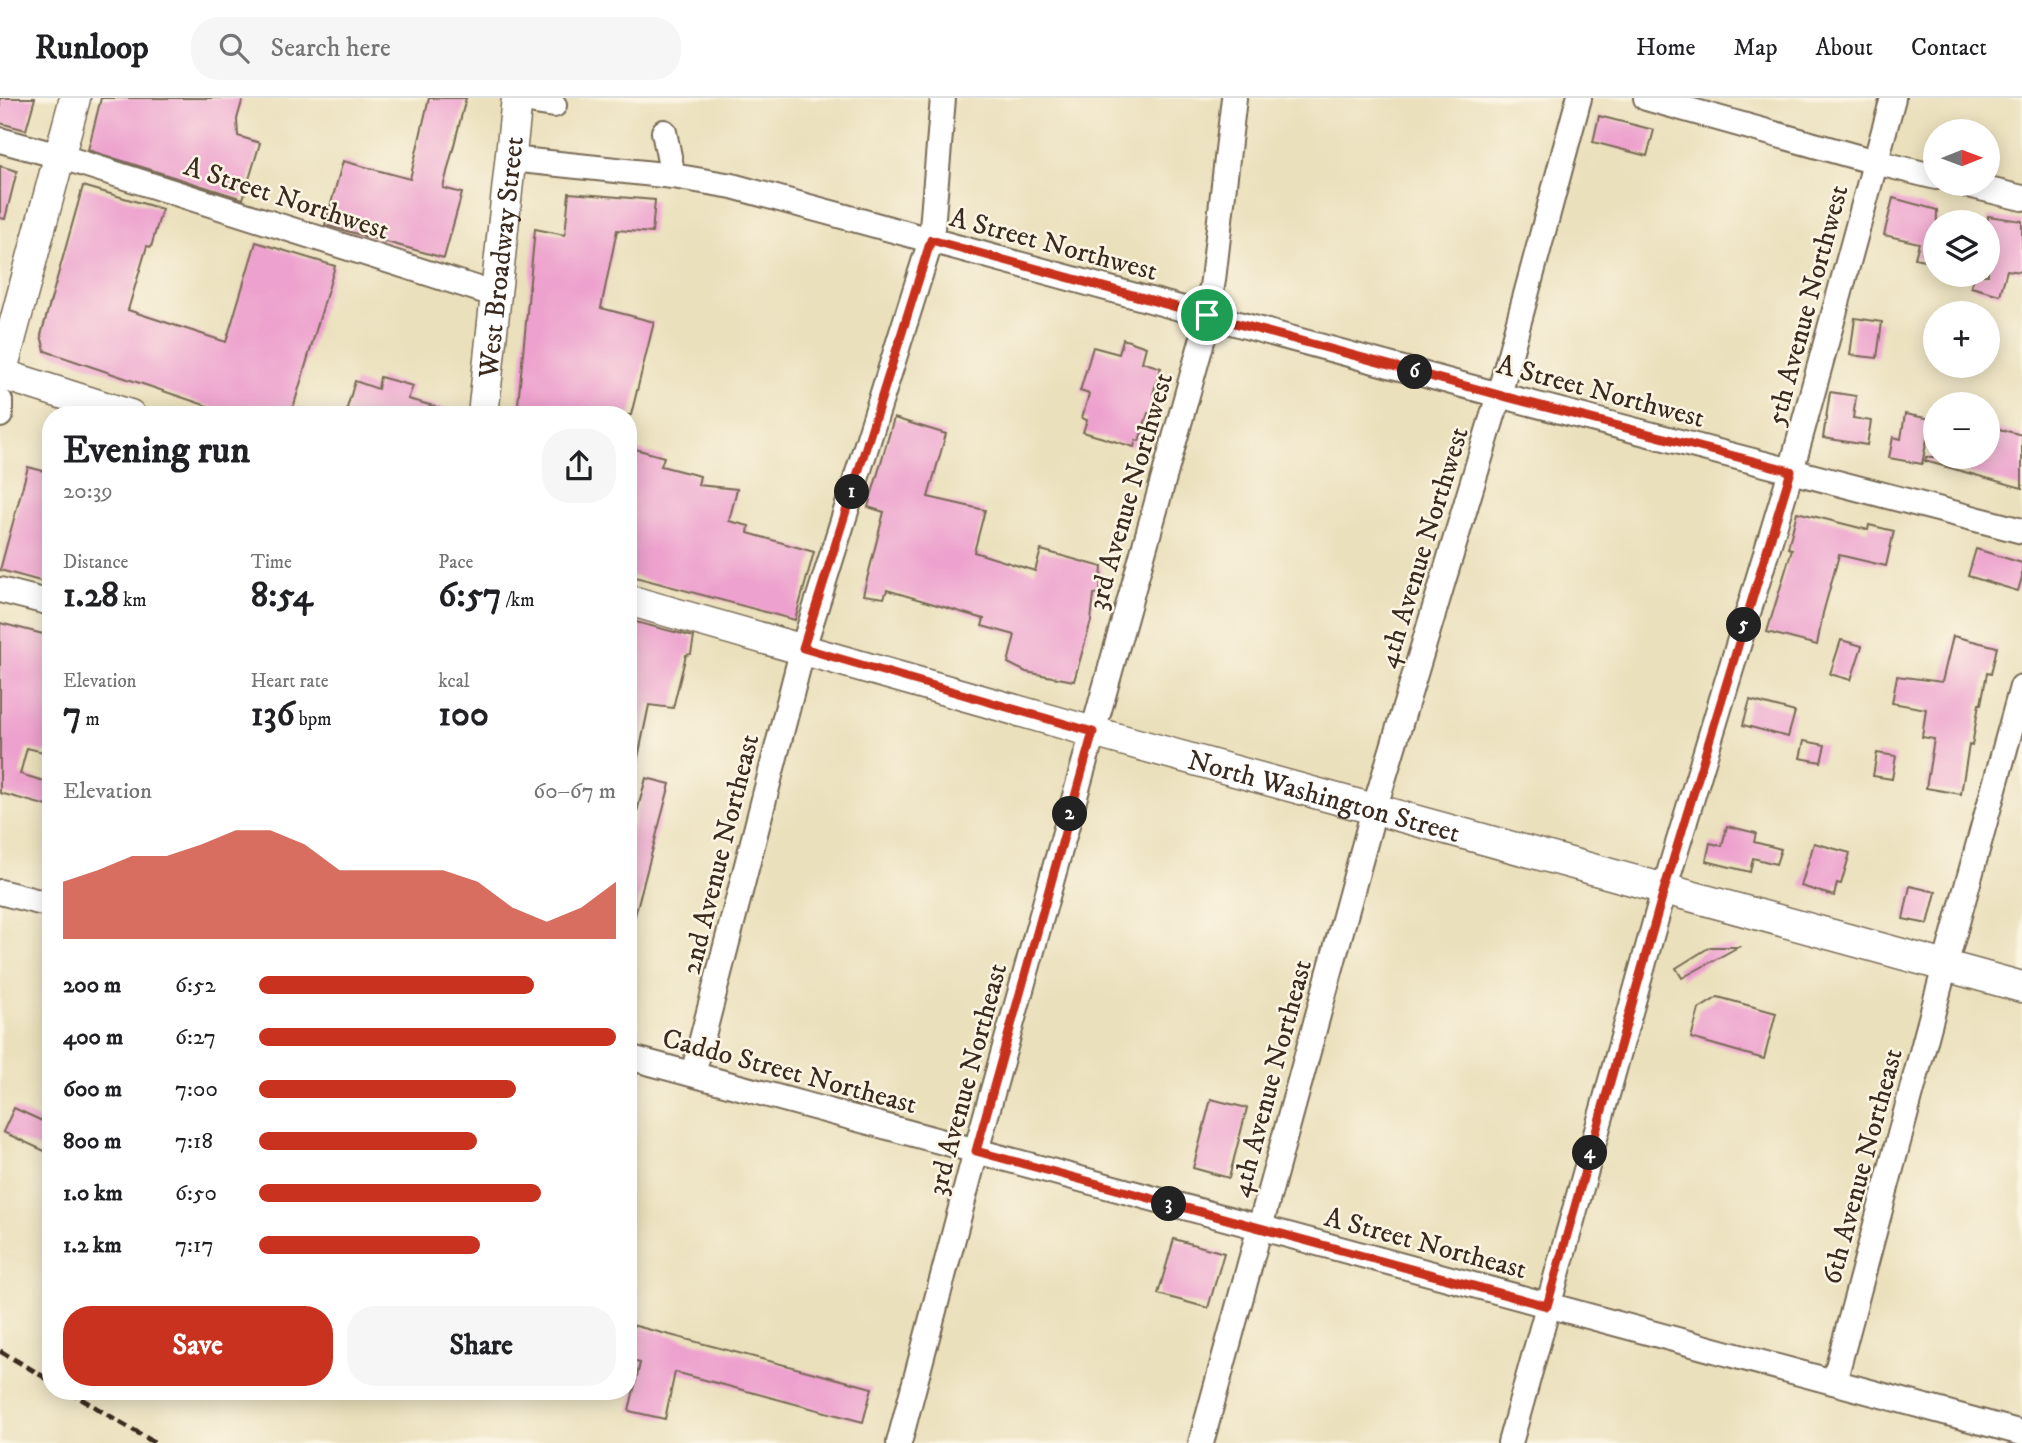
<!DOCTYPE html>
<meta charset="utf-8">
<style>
body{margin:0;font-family:"IM FELL DW Pica",serif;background:#f6f6f6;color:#202124;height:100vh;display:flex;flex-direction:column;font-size:26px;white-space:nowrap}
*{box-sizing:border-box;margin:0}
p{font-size:23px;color:#757577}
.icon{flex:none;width:38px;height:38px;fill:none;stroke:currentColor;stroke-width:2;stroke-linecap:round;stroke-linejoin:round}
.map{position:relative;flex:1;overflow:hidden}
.side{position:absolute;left:42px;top:308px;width:595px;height:994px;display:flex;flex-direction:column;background:#fff;border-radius:28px;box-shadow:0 4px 18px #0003}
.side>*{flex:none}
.needle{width:46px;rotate:89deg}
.fabs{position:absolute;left:1923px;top:21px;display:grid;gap:14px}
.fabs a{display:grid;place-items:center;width:77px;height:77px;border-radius:50%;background:#fff;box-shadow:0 4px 18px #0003;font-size:35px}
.pin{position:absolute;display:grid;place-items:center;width:60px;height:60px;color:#fff;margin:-30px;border:4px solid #fff;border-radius:50%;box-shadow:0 2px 7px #0007}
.km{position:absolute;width:35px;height:35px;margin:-18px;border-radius:50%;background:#222;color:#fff;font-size:19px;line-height:35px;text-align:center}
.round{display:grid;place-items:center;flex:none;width:74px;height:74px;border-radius:28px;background:#f6f6f6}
.summary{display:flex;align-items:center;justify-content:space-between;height:119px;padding:0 21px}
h1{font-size:38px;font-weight:700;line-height:52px}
.stats{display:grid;grid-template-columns:repeat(3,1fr);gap:10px;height:119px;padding:7px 21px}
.stats div{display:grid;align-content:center}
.stats b{font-size:35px;font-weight:700}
.stats small{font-size:19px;font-weight:400}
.stats p{font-size:19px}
.chart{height:196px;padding:14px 21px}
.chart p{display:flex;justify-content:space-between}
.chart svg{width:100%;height:126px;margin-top:7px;fill:#c8321e;opacity:.7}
.cta{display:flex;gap:14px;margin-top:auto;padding:14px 21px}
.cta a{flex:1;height:80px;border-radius:28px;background:#c8321e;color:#fff;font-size:28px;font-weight:700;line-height:80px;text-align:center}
.cta a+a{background:#f6f6f6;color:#202124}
ul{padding:0 21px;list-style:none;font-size:23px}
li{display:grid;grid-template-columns:112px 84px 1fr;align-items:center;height:52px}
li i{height:18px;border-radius:9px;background:#c8321e}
header{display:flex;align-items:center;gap:42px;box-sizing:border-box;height:98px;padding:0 35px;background:#fff;border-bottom:2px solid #e0e0e0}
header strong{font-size:33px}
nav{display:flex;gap:38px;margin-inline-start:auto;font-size:24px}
.search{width:490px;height:63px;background:#f6f6f6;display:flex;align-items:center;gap:18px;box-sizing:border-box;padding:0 24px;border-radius:28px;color:#757577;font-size:26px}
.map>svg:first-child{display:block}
.building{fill:#eda1ce}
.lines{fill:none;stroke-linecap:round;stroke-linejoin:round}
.minor-casing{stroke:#786a55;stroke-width:28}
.major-casing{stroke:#786a55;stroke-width:33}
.minor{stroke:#fff;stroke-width:24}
.major{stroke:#fff;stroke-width:30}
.rail{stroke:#3b2a1e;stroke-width:5;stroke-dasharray:10 5;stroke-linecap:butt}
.route-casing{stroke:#fff;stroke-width:14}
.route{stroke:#c8321e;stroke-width:9}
.labels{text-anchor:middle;stroke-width:5;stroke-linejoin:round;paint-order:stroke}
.street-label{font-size:28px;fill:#3b2a1e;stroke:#fcf5e5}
</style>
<header>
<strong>Runloop</strong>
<div class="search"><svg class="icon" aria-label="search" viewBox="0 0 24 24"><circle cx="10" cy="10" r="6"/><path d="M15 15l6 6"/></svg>Search here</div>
<nav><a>Home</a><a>Map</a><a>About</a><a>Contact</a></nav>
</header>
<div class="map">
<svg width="2022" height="1345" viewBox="0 0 2022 1345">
<rect width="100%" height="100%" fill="#fcf5e5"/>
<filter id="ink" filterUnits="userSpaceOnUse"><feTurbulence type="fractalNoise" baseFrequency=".0143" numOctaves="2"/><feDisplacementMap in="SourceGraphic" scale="14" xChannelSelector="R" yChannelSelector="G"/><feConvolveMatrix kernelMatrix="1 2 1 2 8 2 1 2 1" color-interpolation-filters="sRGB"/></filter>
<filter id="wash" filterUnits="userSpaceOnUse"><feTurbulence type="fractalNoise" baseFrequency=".00686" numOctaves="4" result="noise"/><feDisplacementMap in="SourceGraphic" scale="28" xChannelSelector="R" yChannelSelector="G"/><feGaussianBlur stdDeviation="1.57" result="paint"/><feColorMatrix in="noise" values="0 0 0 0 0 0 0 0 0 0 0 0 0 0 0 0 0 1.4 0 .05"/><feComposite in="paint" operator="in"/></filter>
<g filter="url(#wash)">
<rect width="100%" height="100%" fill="#eae0bc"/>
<g id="blocks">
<!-- building -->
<g class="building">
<path d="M0 0H35L26 32 0 25Z"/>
<path d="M101 0H243L237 21 238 38 260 45 243 101 88 52Z"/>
<path d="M429 0H466L443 90 462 95 444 160 325 127 343 63 410 81Z"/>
<path d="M1599 18 1654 32 1647 58 1593 44Z"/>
<path d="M0 68 17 73 5 121 0 120Z"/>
<path d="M83 88 162 111 151 149 147 148 128 212 226 244 256 144 335 168 291 317H234L45 253 41 237Z"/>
<path d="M569 95 655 102 652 135 617 132 601 210 654 224 631 317H517L535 131 565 137Z"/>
<path d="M1893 100 1937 112 1936 165 1915 160 1919 145 1884 137Z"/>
<path d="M1988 118 2022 123V174L2007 172 2000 197 1971 189 1975 177H1988Z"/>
<path d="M1855 220 1882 224 1877 260 1850 257Z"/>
<path d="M1123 241 1146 249 1142 264 1161 270 1153 296 1157 297 1151 316 1148 315 1139 343 1136 342 1134 349 1083 334 1087 322 1082 320 1089 296 1080 293 1093 249 1119 256Z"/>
<path d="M380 279 413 288 408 301 448 312 447 317H345L355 283 378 291Z"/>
<path d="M1830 294 1856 298 1853 320 1871 323 1867 347 1823 340Z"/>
<path d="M1905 316 1931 321 1922 366 1889 360 1893 339 1901 341Z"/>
<path d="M894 320 946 336 928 399 985 412 974 454 1035 473 1041 452 1102 469 1100 495 1094 496 1091 523 1074 583 1026 574 1008 565 1015 537 982 528 984 521 887 492 884 500 863 497 884 414 868 409Z"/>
<path d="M1988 328 2022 337V390L1925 363 1926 359H1988Z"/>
<path d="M628 349 664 359 661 368 700 378 698 387 737 391 729 423 749 428 748 435 814 454 795 522 628 477Z"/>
<path d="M28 369 51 375V486L0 472Z"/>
<path d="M1797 414 1868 432 1869 427 1894 433 1886 468 1839 457 1823 515 1817 547 1767 534 1792 451 1788 450Z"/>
<path d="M1976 451 2022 465V479L2018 493 1968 478Z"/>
<path d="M628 522 694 539 691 556 686 557 673 610 649 607 635 674 628 673Z"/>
<path d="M0 525 51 538V656L27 650 20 676 51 685V709L0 695Z"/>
<path d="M1953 538 1997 549 1991 576 1987 575 1981 606H1979L1972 648 1969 647 1961 696 1926 690 1934 641 1922 639 1926 611 1892 605 1897 578 1942 584Z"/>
<path d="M1841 542 1862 548 1851 582 1830 576Z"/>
<path d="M1750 602 1795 614 1788 639 1743 627Z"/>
<path d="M1804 643 1825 647 1821 664 1800 660Z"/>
<path d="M1877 655 1896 658 1892 681 1873 678Z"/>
<path d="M646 680 670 686 633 825H628V747Z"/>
<path d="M1727 728 1756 735 1754 744 1781 751 1776 766 1753 760 1750 774 1706 763 1710 745 1722 748Z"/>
<path d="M1814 745 1850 755 1841 786 1837 785 1834 798 1801 788Z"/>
<path d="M1910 788 1936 794 1928 826 1903 821Z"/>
<path d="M1710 849H1738L1682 880 1676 870Z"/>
<path d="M1718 899 1776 915 1764 961 1691 940 1699 911Z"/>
<path d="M1211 1001 1247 1010 1229 1080 1193 1070Z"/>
<path d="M14 1010 51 1027V1056L3 1034Z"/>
<path d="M1174 1141 1224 1155 1208 1210 1158 1196Z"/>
<path d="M628 1226 872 1290 863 1324 675 1274 665 1321 629 1313 640 1265 628 1262Z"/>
</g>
</g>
</g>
<g filter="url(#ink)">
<use href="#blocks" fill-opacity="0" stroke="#786a55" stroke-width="2"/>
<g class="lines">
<defs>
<g id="minor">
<path d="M1646 0 1875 64 1936 79"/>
<path d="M516 1 554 7"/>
<path d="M664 34 673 78"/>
<path d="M0 42 59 58 497 197"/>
<path d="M511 61 673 78 732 88 1499 297 2022 433"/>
<path d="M1964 86 2022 100"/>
<path d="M0 303V317"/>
<path d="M0 492 51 505"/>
<path d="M0 794 51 807"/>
<path d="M628 959 2022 1335"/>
<path d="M693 976 803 550 931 142 943 0"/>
<path d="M1834 1284 1945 868 2022 589"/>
<path d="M899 1345 976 1053 1204 236 1213 182 1234 0"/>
<path d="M1201 1345 1374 712 1499 297 1579 0"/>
<path d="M1510 1345 1664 792 1791 373 1893 0"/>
</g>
<g id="major">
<path d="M75 0 1 276 130 317"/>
<path id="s1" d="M483 317 517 0"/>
<path id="s2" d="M628 502 1093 634 2022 889"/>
</g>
</defs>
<!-- minor casing -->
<use href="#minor" class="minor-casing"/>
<!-- major casing -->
<use href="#major" class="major-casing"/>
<!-- minor -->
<use href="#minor" class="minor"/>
<!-- major -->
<use href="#major" class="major"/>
<!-- rail -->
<g class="rail">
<path d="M0 1253 51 1283"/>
<path d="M68 1293 155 1345"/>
</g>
</g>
</g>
<g class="lines" filter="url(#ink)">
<defs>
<path id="route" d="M931 142 1499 297 1791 373 1664 792 1547 1208 976 1053 1093 634 803 550Z"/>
</defs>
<!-- route casing -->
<use href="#route" class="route-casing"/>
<!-- route -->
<use href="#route" class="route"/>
</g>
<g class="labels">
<!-- street labels -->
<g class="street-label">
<text transform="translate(287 99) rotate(18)" y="10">A Street Northwest</text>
<text transform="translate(1054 145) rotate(15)" y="10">A Street Northwest</text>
<text dy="10" stroke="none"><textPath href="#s1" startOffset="159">West Broadway Street</textPath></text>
<text transform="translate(1806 207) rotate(-75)" y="10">5th Avenue Northwest</text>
<text transform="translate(1601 292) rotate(15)" y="10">A Street Northwest</text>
<text transform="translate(1129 393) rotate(-74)" y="10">3rd Avenue Northwest</text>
<text transform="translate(1422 449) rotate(-73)" y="10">4th Avenue Northwest</text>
<text dy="10" stroke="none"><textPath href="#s2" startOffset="723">North Washington Street</textPath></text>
<text transform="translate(719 756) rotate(-76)" y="10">2nd Avenue Northeast</text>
<text transform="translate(790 972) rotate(15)" y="10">Caddo Street Northeast</text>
<text transform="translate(1270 980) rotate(-75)" y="10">4th Avenue Northeast</text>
<text transform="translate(966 981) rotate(-75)" y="10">3rd Avenue Northeast</text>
<text transform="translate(1861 1068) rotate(-75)" y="10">6th Avenue Northeast</text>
<text transform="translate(1426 1144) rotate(15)" y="10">A Street Northeast</text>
</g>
</g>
</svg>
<div class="fabs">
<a><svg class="needle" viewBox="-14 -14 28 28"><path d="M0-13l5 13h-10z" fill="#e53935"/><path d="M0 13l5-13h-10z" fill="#757577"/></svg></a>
<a><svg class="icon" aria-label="layers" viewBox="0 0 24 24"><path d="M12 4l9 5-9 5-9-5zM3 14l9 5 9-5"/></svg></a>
<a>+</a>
<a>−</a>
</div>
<div class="pin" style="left:1207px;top:217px;background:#1e9e55"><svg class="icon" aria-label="arrive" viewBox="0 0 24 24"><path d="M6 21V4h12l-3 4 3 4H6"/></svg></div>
<b class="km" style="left:852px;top:394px">1</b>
<b class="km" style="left:1070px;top:716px">2</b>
<b class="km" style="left:1169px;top:1106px">3</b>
<b class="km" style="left:1590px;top:1055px">4</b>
<b class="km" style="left:1744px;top:527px">5</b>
<b class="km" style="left:1415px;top:274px">6</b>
<section class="side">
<div class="summary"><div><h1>Evening run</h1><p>20:39</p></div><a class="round"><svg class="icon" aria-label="share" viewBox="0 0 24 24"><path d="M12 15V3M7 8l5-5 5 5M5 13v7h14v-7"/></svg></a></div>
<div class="stats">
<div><p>Distance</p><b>1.28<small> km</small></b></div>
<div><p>Time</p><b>8:54</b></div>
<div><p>Pace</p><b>6:57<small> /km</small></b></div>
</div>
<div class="stats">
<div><p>Elevation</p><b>7<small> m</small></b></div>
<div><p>Heart rate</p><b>136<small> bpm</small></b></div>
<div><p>kcal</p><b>100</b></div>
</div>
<div class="chart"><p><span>Elevation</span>60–67 m</p>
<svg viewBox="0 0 160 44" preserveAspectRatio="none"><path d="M0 44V24L10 20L20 15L30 15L40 11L50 6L60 6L70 11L80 20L90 20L100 20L110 20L120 24L130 33L140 38L150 33L160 24V44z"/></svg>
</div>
<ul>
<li><b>200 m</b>6:52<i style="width:77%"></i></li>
<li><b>400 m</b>6:27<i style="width:100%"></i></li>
<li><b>600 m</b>7:00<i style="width:72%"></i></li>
<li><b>800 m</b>7:18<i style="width:61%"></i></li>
<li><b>1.0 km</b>6:50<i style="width:79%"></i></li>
<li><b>1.2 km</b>7:17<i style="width:62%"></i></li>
</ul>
<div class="cta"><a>Save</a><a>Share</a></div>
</section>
</div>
